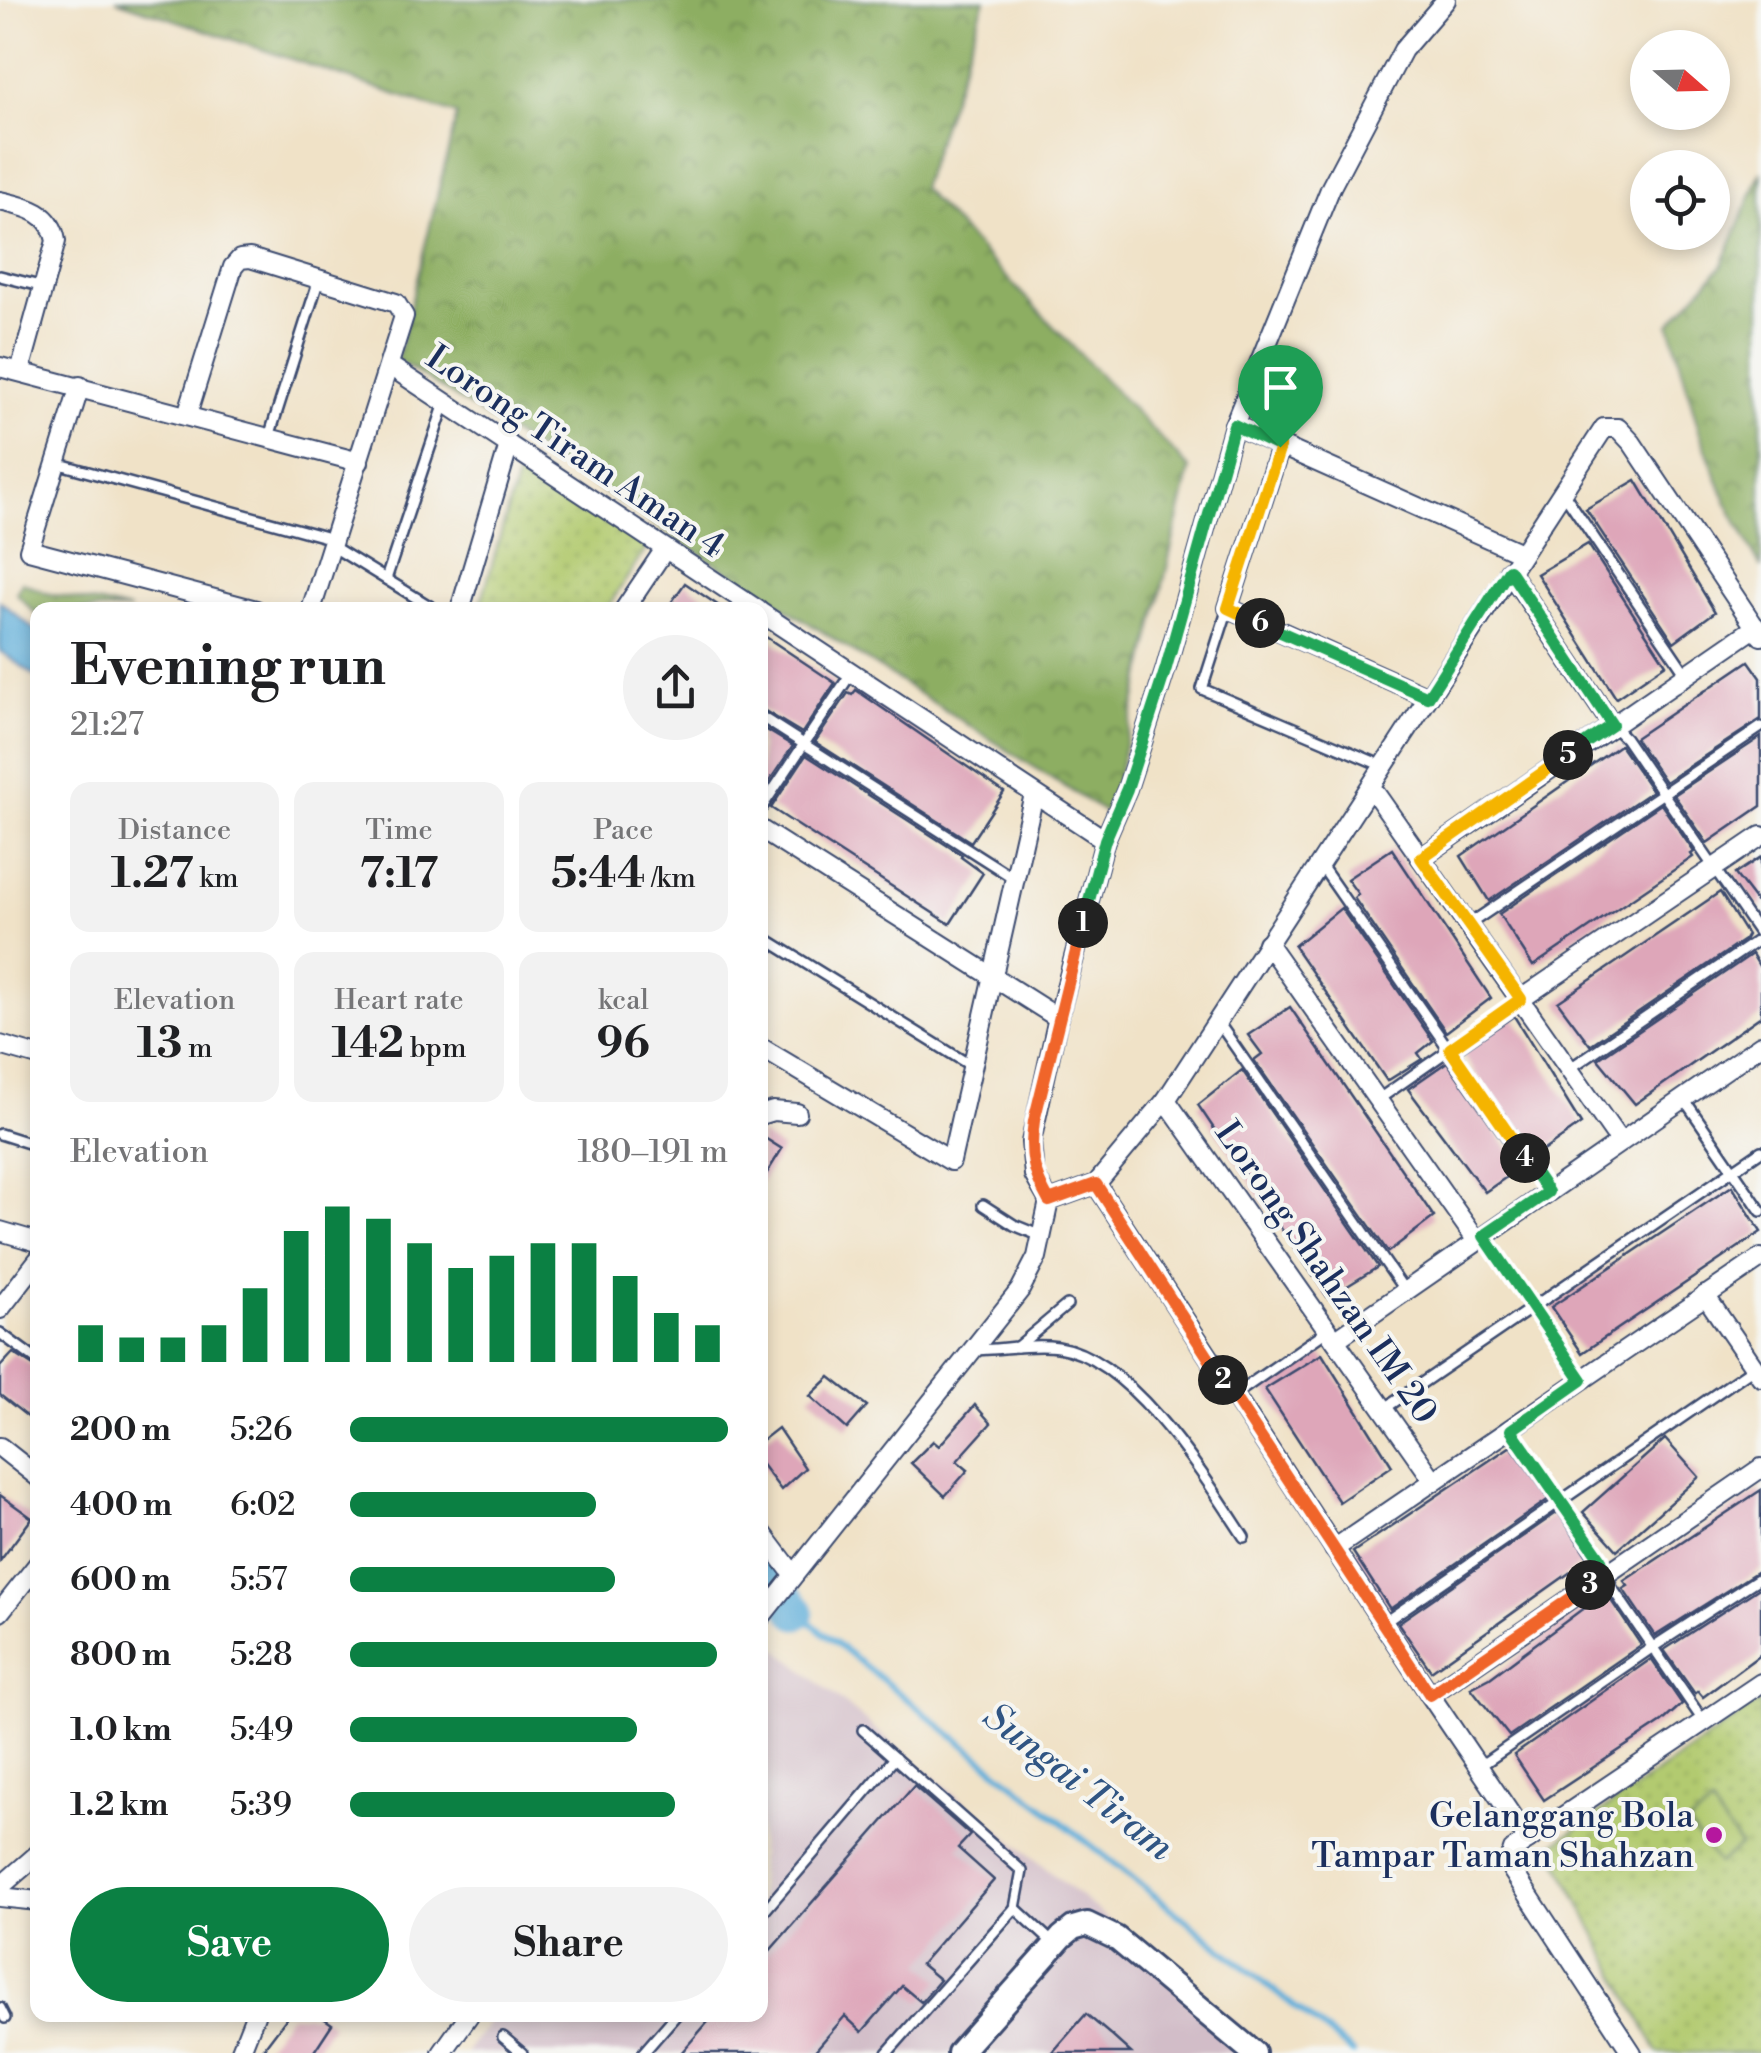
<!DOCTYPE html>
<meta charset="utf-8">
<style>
body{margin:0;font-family:"Libre Bodoni",serif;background:#f2f2f2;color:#202124;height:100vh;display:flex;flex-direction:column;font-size:38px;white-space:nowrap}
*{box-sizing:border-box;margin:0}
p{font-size:32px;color:#757577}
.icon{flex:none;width:55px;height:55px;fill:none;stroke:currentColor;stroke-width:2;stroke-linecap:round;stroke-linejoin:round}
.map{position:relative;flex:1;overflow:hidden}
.sheet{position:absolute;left:30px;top:602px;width:738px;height:1420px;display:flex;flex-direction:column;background:#fff;border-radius:20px;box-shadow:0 5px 15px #0003}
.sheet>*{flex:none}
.needle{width:65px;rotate:110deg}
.controls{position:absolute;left:1630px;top:30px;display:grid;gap:20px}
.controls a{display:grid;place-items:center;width:100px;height:100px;border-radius:50%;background:#fff;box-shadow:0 5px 15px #0003;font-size:50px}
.pin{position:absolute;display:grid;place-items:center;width:85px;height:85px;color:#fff;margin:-102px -42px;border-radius:50% 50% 50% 0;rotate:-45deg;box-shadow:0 0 10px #0007}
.pin .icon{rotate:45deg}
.km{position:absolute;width:50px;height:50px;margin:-25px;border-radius:50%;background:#222;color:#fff;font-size:28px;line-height:50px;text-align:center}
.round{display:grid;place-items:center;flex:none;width:105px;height:105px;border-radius:52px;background:#f2f2f2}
.headline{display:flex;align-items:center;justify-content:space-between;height:170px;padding:0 40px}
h1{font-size:55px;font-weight:800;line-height:75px}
.metrics{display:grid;grid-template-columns:repeat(3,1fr);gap:15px;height:170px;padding:10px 40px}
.metrics div{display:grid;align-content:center;border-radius:20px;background:#f2f2f2;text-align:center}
.metrics b{font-size:42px;font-weight:800}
.metrics small{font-size:28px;font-weight:400}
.metrics p{font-size:28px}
.chart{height:280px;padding:20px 40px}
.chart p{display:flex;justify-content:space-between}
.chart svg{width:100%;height:180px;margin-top:10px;stroke:#0b8043;stroke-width:6}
.button{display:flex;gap:20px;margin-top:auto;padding:20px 40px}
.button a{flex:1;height:115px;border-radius:60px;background:#0b8043;color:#fff;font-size:40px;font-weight:800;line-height:115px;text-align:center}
.button a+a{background:#f2f2f2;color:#202124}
ul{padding:0 40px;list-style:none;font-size:32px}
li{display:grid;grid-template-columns:160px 120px 1fr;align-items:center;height:75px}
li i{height:25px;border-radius:12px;background:#0b8043}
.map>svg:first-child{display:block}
.industrial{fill:#d2bdc8}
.grass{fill:url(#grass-dots);stroke:#667c67;stroke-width:2.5}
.forest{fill:url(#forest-crowns);stroke:#546e60;stroke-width:2.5}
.garden{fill:#b2ca70;stroke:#667c67;stroke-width:2.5}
.water{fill:#60afda;stroke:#3e6f9c;stroke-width:2.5}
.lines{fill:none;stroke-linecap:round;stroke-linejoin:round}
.stream{stroke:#60afda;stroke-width:6}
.river{stroke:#60afda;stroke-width:35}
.building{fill:#dea6b9}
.lane-casing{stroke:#3b4a6e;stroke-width:14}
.street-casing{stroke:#3b4a6e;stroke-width:22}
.secondary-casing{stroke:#3b4a6e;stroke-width:28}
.lane{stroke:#fff;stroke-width:9}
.street{stroke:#fff;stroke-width:18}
.secondary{stroke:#fff;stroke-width:22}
.split-1-casing{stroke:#fff;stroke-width:20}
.split-2-casing{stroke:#fff;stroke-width:20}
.split-3-casing{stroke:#fff;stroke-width:20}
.split-4-casing{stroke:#fff;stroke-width:20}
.split-5-casing{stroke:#fff;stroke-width:20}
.split-6-casing{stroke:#fff;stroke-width:20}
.split-7-casing{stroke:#fff;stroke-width:20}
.split-1{stroke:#22a559;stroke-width:12}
.split-2{stroke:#f0652b;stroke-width:12}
.split-3{stroke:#f0652b;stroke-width:12}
.split-4{stroke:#22a559;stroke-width:12}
.split-5{stroke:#f5b400;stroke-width:12}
.split-6{stroke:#22a559;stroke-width:12}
.split-7{stroke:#f5b400;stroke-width:12}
.poi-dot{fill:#b5179e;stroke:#f6f6f2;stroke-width:4}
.labels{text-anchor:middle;stroke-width:8;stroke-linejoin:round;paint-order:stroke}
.street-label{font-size:35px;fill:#1b2f5e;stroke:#f6f6f2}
.poi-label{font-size:35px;fill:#1b2f5e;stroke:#f6f6f2;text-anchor:end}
.water-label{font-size:38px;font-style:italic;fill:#305583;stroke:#f6f6f2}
</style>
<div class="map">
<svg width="1761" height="2053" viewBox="0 0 1761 2053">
<defs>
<pattern id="grass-dots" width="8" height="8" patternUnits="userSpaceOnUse" patternTransform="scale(2.5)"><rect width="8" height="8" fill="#b2ca70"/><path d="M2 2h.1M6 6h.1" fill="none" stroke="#98ae63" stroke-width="1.8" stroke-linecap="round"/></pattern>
<pattern id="forest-crowns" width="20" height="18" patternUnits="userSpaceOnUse" patternTransform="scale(2.5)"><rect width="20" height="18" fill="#8dae62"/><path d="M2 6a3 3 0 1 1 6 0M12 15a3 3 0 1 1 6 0" fill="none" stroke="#728e54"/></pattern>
</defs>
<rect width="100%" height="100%" fill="#f6f6f2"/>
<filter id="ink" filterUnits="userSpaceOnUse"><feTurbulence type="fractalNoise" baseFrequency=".01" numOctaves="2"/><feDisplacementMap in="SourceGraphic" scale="20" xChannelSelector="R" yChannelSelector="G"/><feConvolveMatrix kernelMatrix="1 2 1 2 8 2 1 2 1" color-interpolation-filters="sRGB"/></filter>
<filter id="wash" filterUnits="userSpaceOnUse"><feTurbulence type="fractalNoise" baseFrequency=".0048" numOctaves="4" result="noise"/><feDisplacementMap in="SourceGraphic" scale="40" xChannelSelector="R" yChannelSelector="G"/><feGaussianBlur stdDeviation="2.25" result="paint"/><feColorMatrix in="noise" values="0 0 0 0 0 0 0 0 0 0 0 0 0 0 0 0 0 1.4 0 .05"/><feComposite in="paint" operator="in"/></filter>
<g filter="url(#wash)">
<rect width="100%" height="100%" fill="#f0e2c7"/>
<!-- industrial -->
<path class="industrial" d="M775 1647 1272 2053H465L494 2015H760V1667Z"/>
<!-- grass -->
<g class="grass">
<path d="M537 470 647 547 606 610H479L517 477Z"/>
<path d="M1761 1701V2053H1658L1550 1847Z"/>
</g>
<!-- forest -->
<g class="forest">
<path d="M116 0H985L921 188 1190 469 1109 815 397 360 457 115Z"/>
<path d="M1761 172V568L1726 501 1699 431 1670 324 1722 265Z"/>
<path d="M22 582 46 593 130 610H38L37 615 16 593Z"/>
</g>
<!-- garden -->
<path class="garden" d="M1711 1806 1740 1846 1718 1864 1688 1824Z"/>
<!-- water -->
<path class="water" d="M0 601 37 632V677L0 651Z"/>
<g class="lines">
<!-- stream -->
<path class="stream" d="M797 1612 1353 2053"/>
<!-- river -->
<path class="river" d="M760 1568 797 1612"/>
</g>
<g id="blocks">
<!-- building -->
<g class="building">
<path d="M1636 480 1715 612 1674 642 1586 509Z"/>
<path d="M1588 544 1666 664 1616 698 1537 574Z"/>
<path d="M685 583 725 610H666Z"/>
<path d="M760 633 835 683 802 733 760 708Z"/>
<path d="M1749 661 1761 678V719L1665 782 1635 738Z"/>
<path d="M856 690 1004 792 971 842 815 742 848 693 852 695Z"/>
<path d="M760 726 793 746 760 795Z"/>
<path d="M1761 737V806L1707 843 1674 795Z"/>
<path d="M1620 745 1652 791 1489 901 1461 856Z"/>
<path d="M806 755 962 855 961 857 983 873 950 924 771 808Z"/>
<path d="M1661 804 1694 852 1691 854 1693 857 1533 966 1499 914Z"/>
<path d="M1392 849 1491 998 1446 1032 1354 898 1358 894 1347 879Z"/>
<path d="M1761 857V908L1735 874Z"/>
<path d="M1720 892 1747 935 1744 940 1590 1045 1558 1002Z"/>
<path d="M1341 908 1433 1041 1418 1053 1422 1059 1387 1081 1294 946Z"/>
<path d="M1752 954 1761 969V1016L1635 1104 1598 1059Z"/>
<path d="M1290 1007 1434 1217 1388 1252 1254 1060 1262 1054 1248 1035Z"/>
<path d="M1514 1016 1581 1124 1534 1157 1461 1052Z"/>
<path d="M1447 1062 1521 1167 1485 1192 1408 1089Z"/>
<path d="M1242 1070 1378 1267 1328 1298 1198 1105Z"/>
<path d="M760 1135 782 1149 760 1184Z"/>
<path d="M1732 1186 1761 1232 1582 1353 1551 1307Z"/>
<path d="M13 1353 38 1369V1425L0 1395V1367Z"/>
<path d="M1322 1354 1392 1466 1339 1502 1265 1389Z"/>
<path d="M830 1377 867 1406 847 1429 810 1396Z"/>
<path d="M975 1405 991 1423 957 1461 968 1470 945 1496 911 1463 933 1441 939 1446Z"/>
<path d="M778 1428 805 1468 781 1490 760 1462V1442Z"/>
<path d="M1665 1439 1699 1477 1617 1550 1583 1512Z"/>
<path d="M1511 1446 1549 1499 1390 1609 1353 1552Z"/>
<path d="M1761 1490V1569L1655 1636 1623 1589 1628 1586 1624 1581Z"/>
<path d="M0 1495 32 1518 0 1561Z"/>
<path d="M1558 1512 1589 1559 1431 1671 1398 1623Z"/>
<path d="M1761 1587V1654L1703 1697 1698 1691 1695 1694 1664 1650Z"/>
<path d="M1608 1596 1641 1645 1509 1736 1471 1688 1490 1678 1581 1610Z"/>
<path d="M1651 1659 1682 1704 1662 1722 1544 1800 1514 1755Z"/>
<path d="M914 1786 970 1835 958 1848 994 1880 921 1964 940 1980 921 2002 902 1986 862 2032 845 2016 813 2053H681L714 2015H760V1962Z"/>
<path d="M1086 2014 1112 2036 1131 2053H1052Z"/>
<path d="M289 2015H319L332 2024 313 2053H274L264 2048Z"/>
</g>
</g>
</g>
<g filter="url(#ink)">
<use href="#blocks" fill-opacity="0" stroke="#3b4a6e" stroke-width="2.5"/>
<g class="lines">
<defs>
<g id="lane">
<path d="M0 276 44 287"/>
<path d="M269 437 319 279"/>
<path d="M56 463 333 539"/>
<path d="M1563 492 1686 674"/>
<path d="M332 546 436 610"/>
<path d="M386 579 445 403"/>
<path d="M1228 608 1202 689 1383 766"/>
<path d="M760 716 1015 879"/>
<path d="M1613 726 1625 738 1761 936"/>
<path d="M760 810 852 672"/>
<path d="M1320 864 1548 1192"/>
<path d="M1468 925 1761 727"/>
<path d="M760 935 973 1067"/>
<path d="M1218 1022 1405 1291"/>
<path d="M1569 1069 1761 938"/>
<path d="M1379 1099 1520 1000"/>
<path d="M1684 1099 1761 1211"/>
<path d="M0 1134 38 1146"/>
<path d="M983 1205 1014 1225 1041 1236"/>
<path d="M1484 1236 1582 1380"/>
<path d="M0 1333 38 1361"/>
<path d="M1017 1347 1067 1305"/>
<path d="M973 1350C1001 1350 1031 1343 1058 1347 1132 1358 1206 1479 1244 1537"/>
<path d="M1233 1396 1328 1330"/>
<path d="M1384 1409 1761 1151"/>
<path d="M1511 1430 1600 1558 1612 1588 1704 1722"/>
<path d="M1382 1624 1755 1367"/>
<path d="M863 1730 1022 1871 1015 1908"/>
<path d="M1480 1766 1653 1647 1761 1577"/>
<path d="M760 1916 895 1758"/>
<path d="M0 2008 5 2018"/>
<path d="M503 2037 522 2053"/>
<path d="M643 2053 676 2015"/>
<path d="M887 2053 1015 1908 1053 1943"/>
</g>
<g id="street">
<path d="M0 201C26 207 51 211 56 241L20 371"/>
<path d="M390 366 758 610"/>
<path d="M0 367 359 462"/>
<path d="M80 386 29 550 256 610"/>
<path d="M187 415 233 267 240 259 250 258 396 303 404 316 311 610"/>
<path d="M1234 425 1521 553"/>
<path d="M1280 447 1228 608 1428 697"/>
<path d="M1509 571 1612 725"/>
<path d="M460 610 509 445"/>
<path d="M624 610 665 549"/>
<path d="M760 612 1105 840"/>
<path d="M1371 787 1620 1142"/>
<path d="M760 829 1058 1018"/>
<path d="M1421 858 1756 627"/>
<path d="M1267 943 1477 1241"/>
<path d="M1521 999 1761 836"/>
<path d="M0 1045 38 1056"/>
<path d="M760 1047 951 1161 1034 794"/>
<path d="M1166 1100 1434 1481"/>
<path d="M760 1115 773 1111 797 1113"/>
<path d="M1096 1184 1430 1695"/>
<path d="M1049 1201 1034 1175 1031 1142 1058 1018 1105 840 1127 789 1166 668 1234 425 1331 187 1403 50 1446 0"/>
<path d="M1049 1201 1096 1184 1166 1100 1604 428H1618L1632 443 1761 636"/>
<path d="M0 1231 38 1242"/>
<path d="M1705 1295 1761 1377"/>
<path d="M0 1309 38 1260"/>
<path d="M1335 1340 1761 1045"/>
<path d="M0 1447 38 1477"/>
<path d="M760 1530 793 1574"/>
<path d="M1334 1549 1761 1258"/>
<path d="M0 1612 38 1564"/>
<path d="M760 1618 1020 1290 1037 1257 1049 1201"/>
<path d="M1528 1840 1430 1695 1761 1468"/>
<path d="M0 1887 38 1854"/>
<path d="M0 1897 38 1901"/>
<path d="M240 2053 255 2015"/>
<path d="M442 2053 469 2015"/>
<path d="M1632 2053 1512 1870 1509 1863 1513 1850 1761 1683"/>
</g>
<path id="secondary" d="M959 2053 1062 1937 1073 1928 1087 1924 1116 1938 1254 2053"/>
</defs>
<!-- lane casing -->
<use href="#lane" class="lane-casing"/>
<!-- street casing -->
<use href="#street" class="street-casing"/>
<!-- secondary casing -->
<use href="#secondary" class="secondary-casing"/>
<!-- lane -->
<use href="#lane" class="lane"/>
<!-- street -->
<use href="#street" class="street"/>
<!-- secondary -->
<use href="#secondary" class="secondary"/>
</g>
</g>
<g class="lines" filter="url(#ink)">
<defs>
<path id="split-1" d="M1083 923 1105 840 1127 789 1166 668 1234 425 1280 447"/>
<path id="split-2" d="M1083 923 1034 1121C1029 1154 1033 1173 1049 1201L1096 1184 1223 1380"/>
<path id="split-3" d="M1223 1380 1430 1695 1590 1585"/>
<path id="split-4" d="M1525 1158 1548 1192 1484 1236 1582 1380 1511 1430 1600 1558 1606 1574 1590 1585"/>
<path id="split-5" d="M1525 1158 1450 1049 1521 999 1421 858 1568 755"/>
<path id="split-6" d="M1260 623 1428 697 1509 570 1612 725 1568 755"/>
<path id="split-7" d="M1260 623 1228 608 1280 447"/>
</defs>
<!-- split-1 casing -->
<use href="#split-1" class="split-1-casing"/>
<!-- split-2 casing -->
<use href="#split-2" class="split-2-casing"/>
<!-- split-3 casing -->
<use href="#split-3" class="split-3-casing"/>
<!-- split-4 casing -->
<use href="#split-4" class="split-4-casing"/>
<!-- split-5 casing -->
<use href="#split-5" class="split-5-casing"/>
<!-- split-6 casing -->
<use href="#split-6" class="split-6-casing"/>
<!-- split-7 casing -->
<use href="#split-7" class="split-7-casing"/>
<!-- split-1 -->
<use href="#split-1" class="split-1"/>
<!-- split-2 -->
<use href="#split-2" class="split-2"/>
<!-- split-3 -->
<use href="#split-3" class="split-3"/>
<!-- split-4 -->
<use href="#split-4" class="split-4"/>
<!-- split-5 -->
<use href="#split-5" class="split-5"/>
<!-- split-6 -->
<use href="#split-6" class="split-6"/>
<!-- split-7 -->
<use href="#split-7" class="split-7"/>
</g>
<!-- markers -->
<circle class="poi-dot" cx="1714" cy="1835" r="10"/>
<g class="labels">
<!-- street labels -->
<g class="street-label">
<text transform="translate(576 451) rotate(34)" y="12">Lorong Tiram Aman 4</text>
<text transform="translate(1327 1272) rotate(55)" y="12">Lorong Shahzan IM 20</text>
</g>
<!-- poi labels -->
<g class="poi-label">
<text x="1694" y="1827">Gelanggang Bola<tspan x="1694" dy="40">Tampar Taman Shahzan</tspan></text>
</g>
<!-- water labels -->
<g class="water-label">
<text transform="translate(1079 1781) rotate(38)" y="13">Sungai Tiram</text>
</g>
</g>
</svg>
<div class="controls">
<a><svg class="needle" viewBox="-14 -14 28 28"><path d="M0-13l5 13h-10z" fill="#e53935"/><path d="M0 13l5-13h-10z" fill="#757577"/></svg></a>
<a><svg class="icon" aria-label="locate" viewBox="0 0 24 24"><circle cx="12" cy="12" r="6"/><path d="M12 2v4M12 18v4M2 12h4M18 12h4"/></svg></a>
</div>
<div class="pin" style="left:1280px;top:447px;background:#1e9e55"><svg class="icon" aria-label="arrive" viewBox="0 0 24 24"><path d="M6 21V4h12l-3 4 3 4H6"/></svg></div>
<b class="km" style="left:1083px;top:923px">1</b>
<b class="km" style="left:1223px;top:1380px">2</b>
<b class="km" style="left:1590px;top:1585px">3</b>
<b class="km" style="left:1525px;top:1158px">4</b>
<b class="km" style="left:1568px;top:755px">5</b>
<b class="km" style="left:1260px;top:623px">6</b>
<section class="sheet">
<div class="headline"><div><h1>Evening run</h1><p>21:27</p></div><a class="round"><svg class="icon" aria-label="share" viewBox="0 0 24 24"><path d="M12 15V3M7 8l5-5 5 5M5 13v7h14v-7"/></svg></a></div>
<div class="metrics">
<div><p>Distance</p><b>1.27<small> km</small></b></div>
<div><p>Time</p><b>7:17</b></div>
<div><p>Pace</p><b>5:44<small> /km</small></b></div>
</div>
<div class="metrics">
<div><p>Elevation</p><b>13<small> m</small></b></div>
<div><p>Heart rate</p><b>142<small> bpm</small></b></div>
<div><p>kcal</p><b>96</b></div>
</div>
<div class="chart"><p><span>Elevation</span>180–191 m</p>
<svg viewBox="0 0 160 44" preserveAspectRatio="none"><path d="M5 44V35M15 44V38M25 44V38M35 44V35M45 44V26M55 44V12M65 44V6M75 44V9M85 44V15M95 44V21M105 44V18M115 44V15M125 44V15M135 44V23M145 44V32M155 44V35"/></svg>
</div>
<ul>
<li><b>200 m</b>5:26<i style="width:100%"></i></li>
<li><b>400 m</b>6:02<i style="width:65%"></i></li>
<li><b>600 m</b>5:57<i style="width:70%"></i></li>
<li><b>800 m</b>5:28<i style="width:97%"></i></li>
<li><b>1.0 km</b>5:49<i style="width:76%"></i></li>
<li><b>1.2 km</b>5:39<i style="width:86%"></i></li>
</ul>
<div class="button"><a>Save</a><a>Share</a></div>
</section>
</div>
